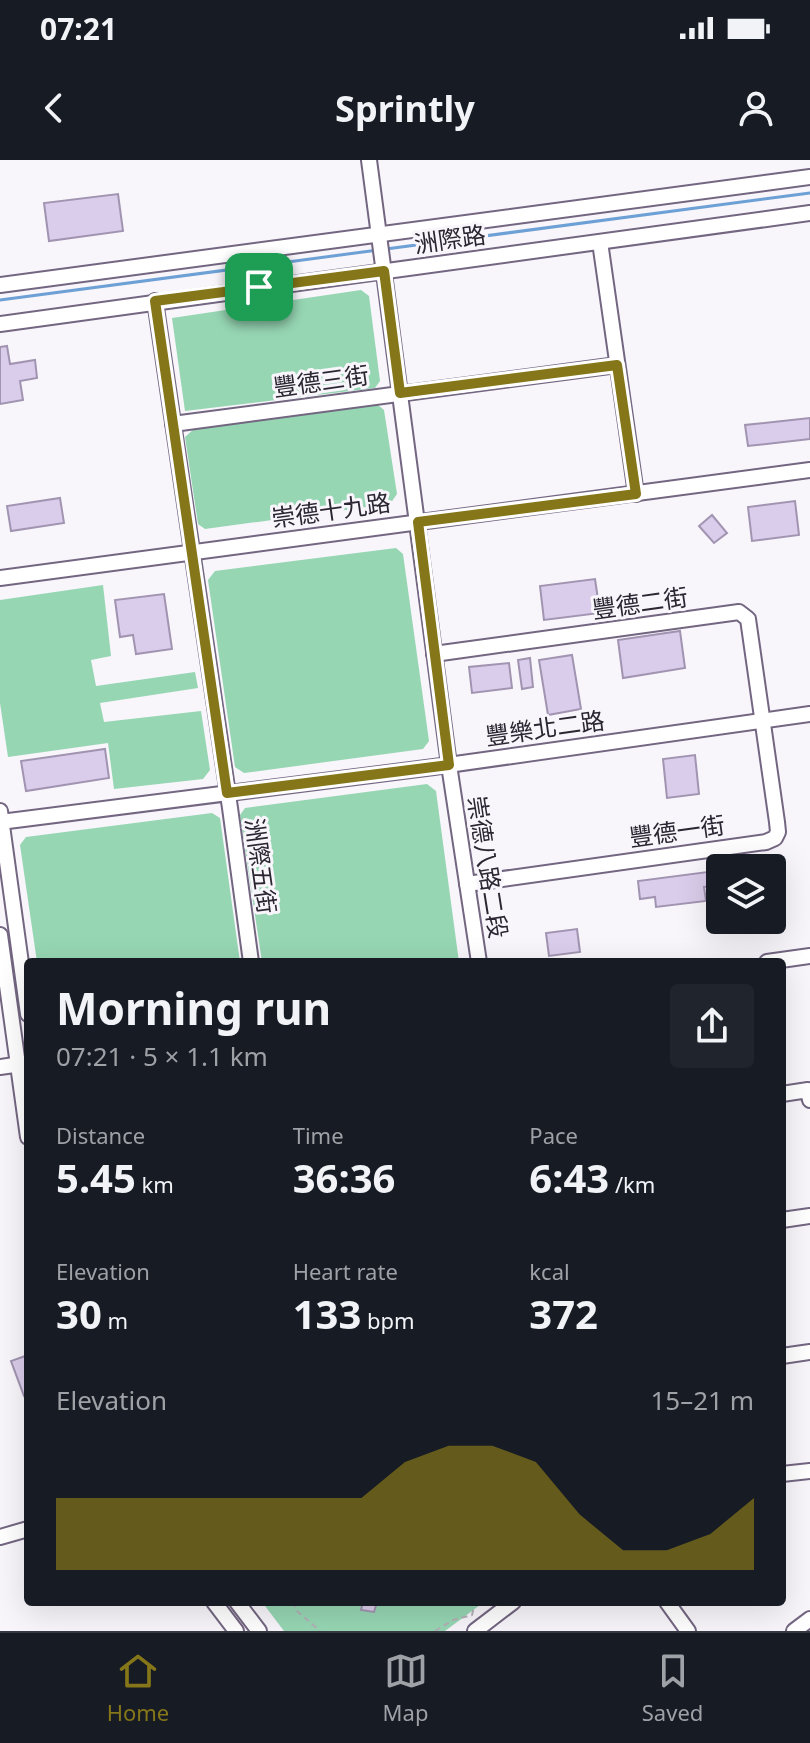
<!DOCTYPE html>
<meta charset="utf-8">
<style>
body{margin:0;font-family:"Noto Sans","Noto Sans TC",sans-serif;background:#20242c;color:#f1f3f6;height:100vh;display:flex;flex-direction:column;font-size:30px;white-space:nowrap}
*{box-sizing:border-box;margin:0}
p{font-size:26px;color:#9ea1a6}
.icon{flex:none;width:44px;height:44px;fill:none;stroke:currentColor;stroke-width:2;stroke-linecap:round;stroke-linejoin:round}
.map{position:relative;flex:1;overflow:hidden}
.panel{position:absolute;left:24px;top:798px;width:762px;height:648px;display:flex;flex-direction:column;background:#171b24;border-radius:8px;box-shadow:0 8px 32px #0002}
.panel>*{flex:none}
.tools{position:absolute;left:706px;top:694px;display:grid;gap:16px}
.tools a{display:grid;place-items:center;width:80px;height:80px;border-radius:8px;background:#171b24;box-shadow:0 8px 32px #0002;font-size:40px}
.pin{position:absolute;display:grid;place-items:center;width:68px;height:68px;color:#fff;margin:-34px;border-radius:16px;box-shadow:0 4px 12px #0006}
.round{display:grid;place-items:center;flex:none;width:84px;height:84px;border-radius:8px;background:#20242c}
.headline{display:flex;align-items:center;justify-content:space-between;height:136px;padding:0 32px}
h1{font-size:44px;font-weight:700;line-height:60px}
.metrics{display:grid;grid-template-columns:repeat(3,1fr);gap:12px;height:136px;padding:8px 32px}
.metrics div{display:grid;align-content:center}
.metrics b{font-size:40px;font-weight:700}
.metrics small{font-size:22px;font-weight:400}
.metrics p{font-size:22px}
.chart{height:224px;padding:16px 32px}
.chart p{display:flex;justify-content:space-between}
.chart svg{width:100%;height:144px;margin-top:8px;fill:#857619;opacity:.7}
.status{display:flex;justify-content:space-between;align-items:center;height:56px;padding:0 40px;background:#171b24;direction:ltr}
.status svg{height:22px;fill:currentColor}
header{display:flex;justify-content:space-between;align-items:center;height:104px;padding:0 32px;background:#171b24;font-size:36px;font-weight:700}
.menu{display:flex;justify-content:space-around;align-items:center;height:112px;border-top:2px solid #363941;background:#171b24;font-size:22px;color:#9ea1a6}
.menu a{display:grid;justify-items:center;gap:4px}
.menu .on{color:#857619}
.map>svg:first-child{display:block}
.green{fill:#96d6b3}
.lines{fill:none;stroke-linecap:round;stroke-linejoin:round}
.stream{stroke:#6da0d5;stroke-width:3}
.building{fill:#dacdeb;stroke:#a194b1;stroke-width:2}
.minor-casing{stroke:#736681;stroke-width:18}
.path{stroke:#b3b0b7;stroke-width:2;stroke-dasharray:6 4;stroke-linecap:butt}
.minor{stroke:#fff;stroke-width:14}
.route-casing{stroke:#fff;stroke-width:16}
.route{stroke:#857619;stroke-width:10}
.labels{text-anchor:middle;stroke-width:6;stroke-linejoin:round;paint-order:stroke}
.street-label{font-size:24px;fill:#2b2631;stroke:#f8f5fb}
</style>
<div class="status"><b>07:21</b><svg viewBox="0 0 49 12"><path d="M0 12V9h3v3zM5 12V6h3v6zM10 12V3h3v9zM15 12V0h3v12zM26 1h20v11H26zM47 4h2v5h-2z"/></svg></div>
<header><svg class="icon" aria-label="back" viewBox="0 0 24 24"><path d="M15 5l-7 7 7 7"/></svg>Sprintly<svg class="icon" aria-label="person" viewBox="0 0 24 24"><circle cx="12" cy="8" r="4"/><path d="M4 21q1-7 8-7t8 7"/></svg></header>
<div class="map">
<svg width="810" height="1471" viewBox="0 0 810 1471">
<rect width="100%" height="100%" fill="#f8f5fb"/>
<!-- green -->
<g class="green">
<path d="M361 130 369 136 380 221 375 228 185 251 172 158Z"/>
<path d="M378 245 384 250 397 334 390 344 205 369 198 364 185 277 194 269Z"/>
<path d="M396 388 403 394 429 581 423 589 244 613 235 607 208 420 215 411Z"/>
<path d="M103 425 111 496 91 500 96 526 195 512 198 528 100 543 104 562 201 551 210 610 203 619 114 629 108 583 8 597 0 543V440Z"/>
<path d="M427 624 436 631 459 802H262L240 655 245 648Z"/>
<path d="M212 653 220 658 240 802H37L20 685 26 677Z"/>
<path d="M262 1442H484L445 1471H284Z"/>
</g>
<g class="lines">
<!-- stream -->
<g class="stream">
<path d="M386 89 810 33"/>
<path d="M0 140 378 90"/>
</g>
</g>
<!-- building -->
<g class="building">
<path d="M118 34 123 71 49 81 44 43Z"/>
<path d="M7 186 10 204 35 200 37 218 20 221 23 240 0 244V187Z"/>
<path d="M810 258V279L748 286 745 265Z"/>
<path d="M60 338 64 363 11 371 7 346Z"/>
<path d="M795 341 799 375 752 381 748 347Z"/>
<path d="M712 355 727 373 714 383 699 366Z"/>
<path d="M595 419 600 453 544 460 540 426Z"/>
<path d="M164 434 172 489 136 494 133 475 120 477 115 440Z"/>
<path d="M680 471 685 508 623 518 618 480Z"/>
<path d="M572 495 581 549 548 555 539 500Z"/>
<path d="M530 498 533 527 522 529 518 500Z"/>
<path d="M509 503 512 528 472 533 469 507Z"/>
<path d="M105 589 109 618 26 631 21 601Z"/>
<path d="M695 595 699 634 667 638 663 599Z"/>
<path d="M715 711 717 726 704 727 706 741 656 747 655 737 640 739 638 721Z"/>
<path d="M577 769 580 792 549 796 546 773Z"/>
<path d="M28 1195V1235L24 1236 11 1201Z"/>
<path d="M363 1442H377L374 1452 361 1450Z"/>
</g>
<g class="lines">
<defs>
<g id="minor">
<path d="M369 0 449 605 479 802"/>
<path d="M600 82 636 334"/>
<path d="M0 125 810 17"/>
<path d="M155 141 230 648 251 802"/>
<path d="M0 164 810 53"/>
<path d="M173 264 617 205"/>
<path d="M0 418 810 310"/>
<path d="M434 494 739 452 748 459 777 662 778 672 775 678 766 682 467 724"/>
<path d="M0 651 28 854"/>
<path d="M0 662 434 607 810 554"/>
<path d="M0 775 28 977"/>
<path d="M767 802 810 796"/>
<path d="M0 907 28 903"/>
<path d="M782 934 808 930 810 940"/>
<path d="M782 1060 810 1056"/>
<path d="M782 1196 810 1192"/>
<path d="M782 1314 810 1311"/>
<path d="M0 1377 28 1369"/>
<path d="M214 1442 236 1471"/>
<path d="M237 1442 259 1471"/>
<path d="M667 1442 688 1471"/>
<path d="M475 1471 513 1442"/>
<path d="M794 1471 810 1459"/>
</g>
</defs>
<!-- minor casing -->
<use href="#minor" class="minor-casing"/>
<!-- path -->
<g class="path">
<path d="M292 1442 297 1451 320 1471"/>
<path d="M435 1471 453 1460 472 1455 475 1442"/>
</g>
<!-- minor -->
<use href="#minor" class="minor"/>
</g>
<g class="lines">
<defs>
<path id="route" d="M384 111 400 233 617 205 636 334 418 362 449 605 227 633 155 141Z"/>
</defs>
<!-- route casing -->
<use href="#route" class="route-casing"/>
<!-- route -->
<use href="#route" class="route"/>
</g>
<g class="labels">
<!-- street labels -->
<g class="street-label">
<text transform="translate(450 80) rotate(-8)" y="8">洲際路</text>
<text transform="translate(321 222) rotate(-8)" y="8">豐德三街</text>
<text transform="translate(331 351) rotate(-8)" y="8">崇德十九路</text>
<text transform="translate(640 444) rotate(-8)" y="8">豐德二街</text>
<text transform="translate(545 569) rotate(-8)" y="8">豐樂北二路</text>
<text transform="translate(677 672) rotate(-8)" y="8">豐德一街</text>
<text transform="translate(260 706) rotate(82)" y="8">洲際五街</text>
<text transform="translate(487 707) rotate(81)" y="8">崇德八路二段</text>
</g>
</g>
</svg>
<div class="tools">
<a><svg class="icon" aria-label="layers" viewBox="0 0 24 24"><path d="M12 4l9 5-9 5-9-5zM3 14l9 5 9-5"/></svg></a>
</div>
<div class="pin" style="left:259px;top:127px;background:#1e9e55"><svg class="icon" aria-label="arrive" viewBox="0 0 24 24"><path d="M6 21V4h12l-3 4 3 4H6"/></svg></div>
<section class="panel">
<div class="headline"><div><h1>Morning run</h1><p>07:21 · 5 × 1.1 km</p></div><a class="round"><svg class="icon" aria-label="share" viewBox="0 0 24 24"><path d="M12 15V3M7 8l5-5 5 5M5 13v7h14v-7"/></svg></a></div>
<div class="metrics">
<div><p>Distance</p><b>5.45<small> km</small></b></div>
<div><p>Time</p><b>36:36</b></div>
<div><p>Pace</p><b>6:43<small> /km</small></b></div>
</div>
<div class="metrics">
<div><p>Elevation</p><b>30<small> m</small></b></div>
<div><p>Heart rate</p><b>133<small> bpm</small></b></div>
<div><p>kcal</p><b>372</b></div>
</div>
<div class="chart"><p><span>Elevation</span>15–21 m</p>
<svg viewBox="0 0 160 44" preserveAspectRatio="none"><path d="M0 44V22L10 22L20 22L30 22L40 22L50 22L60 22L70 22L80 11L90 6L100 6L110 11L120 27L130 38L140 38L150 33L160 22V44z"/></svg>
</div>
</section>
</div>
<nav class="menu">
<a class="on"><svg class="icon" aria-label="home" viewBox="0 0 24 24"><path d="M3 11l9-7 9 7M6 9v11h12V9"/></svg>Home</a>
<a><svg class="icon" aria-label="map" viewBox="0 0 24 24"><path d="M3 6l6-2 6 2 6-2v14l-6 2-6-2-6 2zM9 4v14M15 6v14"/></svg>Map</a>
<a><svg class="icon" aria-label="saved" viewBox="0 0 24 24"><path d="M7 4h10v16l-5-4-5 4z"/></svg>Saved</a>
</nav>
